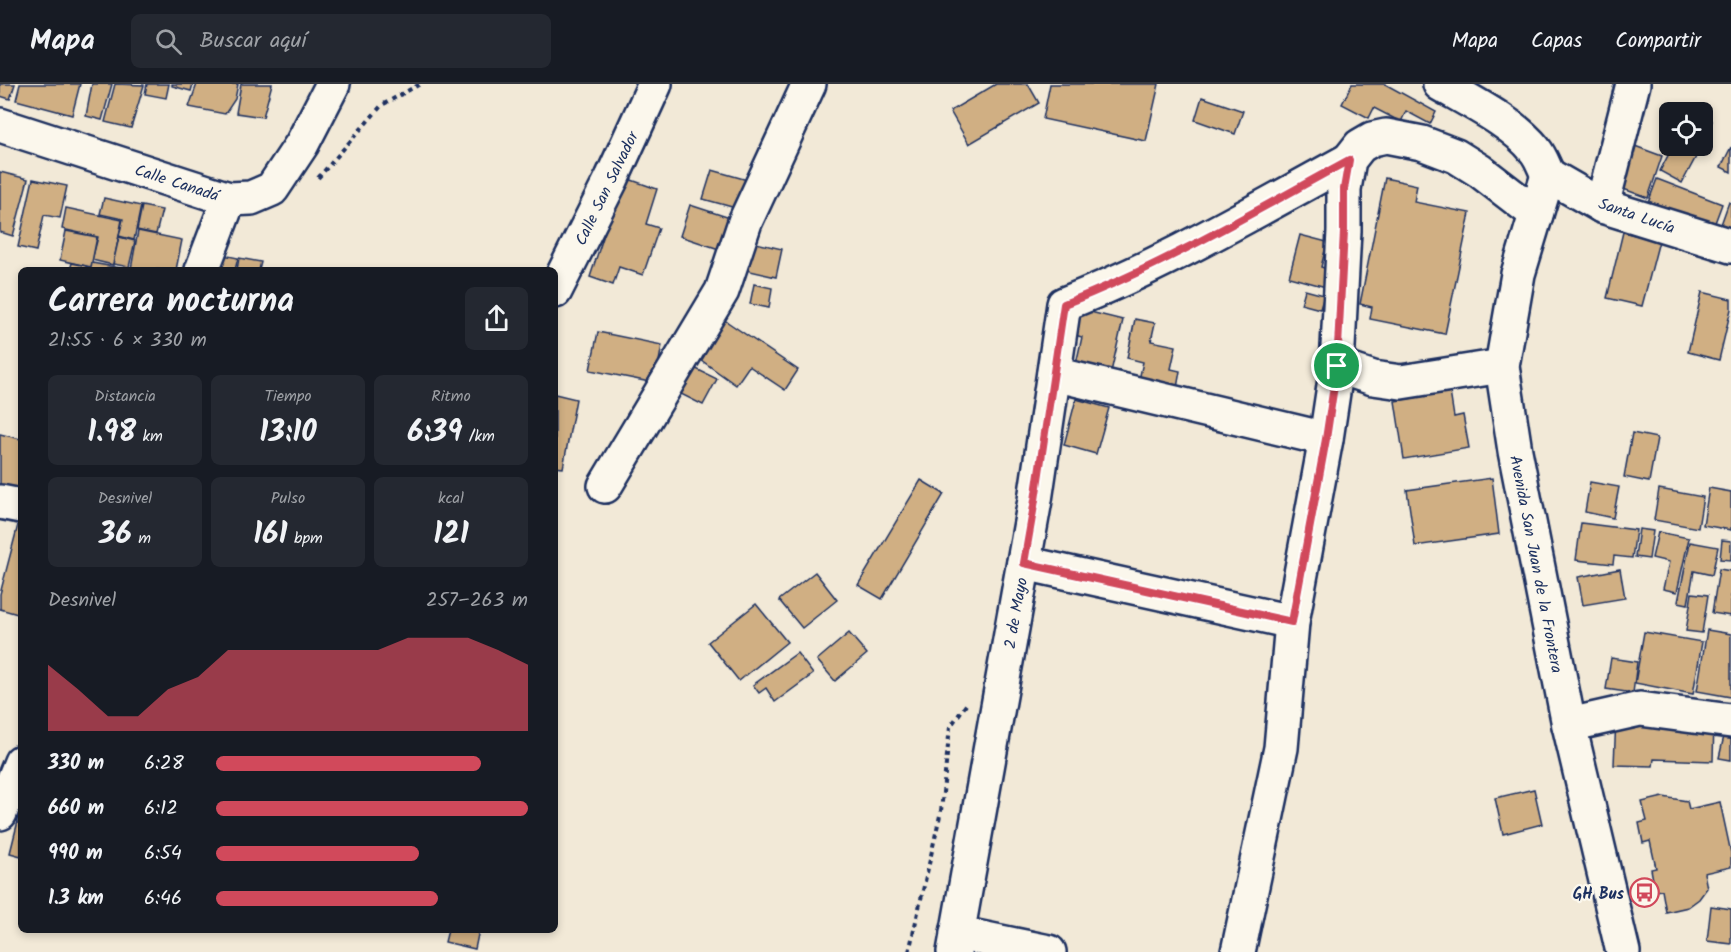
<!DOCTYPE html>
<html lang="es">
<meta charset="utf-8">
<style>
body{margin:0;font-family:Kalam,sans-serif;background:#242831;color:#f1f3f6;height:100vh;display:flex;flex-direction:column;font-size:22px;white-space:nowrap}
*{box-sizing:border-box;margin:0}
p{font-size:20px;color:#9ea1a6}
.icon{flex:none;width:33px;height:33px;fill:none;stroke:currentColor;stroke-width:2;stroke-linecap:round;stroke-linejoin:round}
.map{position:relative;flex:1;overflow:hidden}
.side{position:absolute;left:18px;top:183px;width:540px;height:666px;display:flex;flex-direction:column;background:#171b24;border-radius:9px;box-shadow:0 3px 9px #0003}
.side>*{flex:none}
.tools{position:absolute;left:1659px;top:18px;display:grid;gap:12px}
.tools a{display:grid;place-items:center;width:54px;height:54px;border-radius:9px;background:#171b24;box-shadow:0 3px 9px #0003;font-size:30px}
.pin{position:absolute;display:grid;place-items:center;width:51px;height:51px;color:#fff;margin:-26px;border:3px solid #fff;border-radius:50%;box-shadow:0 2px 6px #0007}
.round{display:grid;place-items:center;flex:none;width:63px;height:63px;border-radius:9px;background:#242831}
.overview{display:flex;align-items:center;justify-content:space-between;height:102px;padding:0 30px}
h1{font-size:33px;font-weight:600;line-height:45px}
.figures{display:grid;grid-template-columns:repeat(3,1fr);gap:9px;height:102px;padding:6px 30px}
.figures div{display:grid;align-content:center;border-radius:9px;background:#242831;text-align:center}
.figures b{font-size:30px;font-weight:600}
.figures small{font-size:16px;font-weight:400}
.figures p{font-size:16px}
.chart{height:168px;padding:12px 30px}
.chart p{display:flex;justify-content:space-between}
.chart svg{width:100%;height:108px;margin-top:6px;fill:#d1495b;opacity:.7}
ul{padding:0 30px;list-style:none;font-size:20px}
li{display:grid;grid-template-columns:96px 72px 1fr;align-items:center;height:45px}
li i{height:15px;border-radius:8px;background:#d1495b}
header{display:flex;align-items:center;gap:36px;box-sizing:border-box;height:84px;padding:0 30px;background:#171b24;border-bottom:2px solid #363941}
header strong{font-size:28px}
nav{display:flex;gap:33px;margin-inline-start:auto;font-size:21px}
.search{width:420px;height:54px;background:#242831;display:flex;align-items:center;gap:15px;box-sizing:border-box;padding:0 21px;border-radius:9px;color:#9ea1a6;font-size:22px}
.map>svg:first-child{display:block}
.building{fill:#d0af83;stroke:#1b2f5e;stroke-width:1.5}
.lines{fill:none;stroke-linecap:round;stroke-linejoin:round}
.minor-casing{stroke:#1b2f5e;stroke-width:38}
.path{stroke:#1b2f5e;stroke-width:4;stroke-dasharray:4.5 4.5;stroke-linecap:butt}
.minor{stroke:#fbf7ec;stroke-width:33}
.route-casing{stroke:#fff;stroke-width:12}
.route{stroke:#d1495b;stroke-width:8}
.labels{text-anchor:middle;stroke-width:4.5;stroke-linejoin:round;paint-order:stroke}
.street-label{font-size:16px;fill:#1b2f5e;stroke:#fbf7ec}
.poi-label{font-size:16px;font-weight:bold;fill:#1b2f5e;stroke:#fbf7ec;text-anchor:end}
</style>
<header>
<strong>Mapa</strong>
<div class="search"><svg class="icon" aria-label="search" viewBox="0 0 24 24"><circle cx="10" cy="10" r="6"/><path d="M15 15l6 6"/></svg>Buscar aquí</div>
<nav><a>Mapa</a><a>Capas</a><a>Compartir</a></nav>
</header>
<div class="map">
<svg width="1731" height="868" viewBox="0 0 1731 868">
<rect width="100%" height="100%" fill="#f2e9d7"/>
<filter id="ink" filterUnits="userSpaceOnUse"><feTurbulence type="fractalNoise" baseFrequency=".0167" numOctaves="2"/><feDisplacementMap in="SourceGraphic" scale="12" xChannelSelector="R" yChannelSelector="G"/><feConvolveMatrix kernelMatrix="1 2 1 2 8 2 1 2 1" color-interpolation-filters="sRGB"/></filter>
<g filter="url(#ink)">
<!-- building -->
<g class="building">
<path d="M0 0H15L10 15 0 12Z"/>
<path d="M20 0H80L72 31 16 16Z"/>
<path d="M92 0H112L102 36 86 32Z"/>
<path d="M115 0 144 1 131 44 105 38Z"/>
<path d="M147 0H169L166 14 145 10Z"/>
<path d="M172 0H193L191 7 172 2Z"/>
<path d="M197 0H238L235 15 225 30 189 23Z"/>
<path d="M241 0H272L263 33 236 29Z"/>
<path d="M996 0H1028L1039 19 969 60 950 27Z"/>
<path d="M1050 0H1159L1146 57 1043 35Z"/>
<path d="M1352 0H1385L1436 28 1430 40 1406 27 1401 38 1374 24 1369 34 1342 20Z"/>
<path d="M1202 13 1243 27 1235 50 1195 36Z"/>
<path d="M1676 23 1690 28H1674Z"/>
<path d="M1702 33 1712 37 1704 55H1702Z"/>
<path d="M1624 58 1662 72 1648 114 1610 100Z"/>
<path d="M1673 62H1684L1698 69 1682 99 1660 87Z"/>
<path d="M1731 63V88L1721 83Z"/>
<path d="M712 86 751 97 743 126 703 115Z"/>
<path d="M0 88 28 95 13 152 0 148Z"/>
<path d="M623 93 657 105 646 140 659 144 643 191 619 183 613 201 590 193Z"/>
<path d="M1385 94 1417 101 1414 118 1470 129 1445 250 1370 235 1372 223 1360 220Z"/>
<path d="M33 95 67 102 60 134 44 131 36 167 18 163Z"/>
<path d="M1657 95 1722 120 1713 144 1648 119Z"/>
<path d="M104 114 141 122 134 156 119 152 123 135 100 130Z"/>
<path d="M1729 118 1731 119V150L1719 146Z"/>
<path d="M690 121 730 134 719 165 680 152Z"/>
<path d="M142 122 162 126 156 150 137 146Z"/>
<path d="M66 124 122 136 113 181 92 176 98 153 62 145Z"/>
<path d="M66 147 97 153 91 183 60 176Z"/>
<path d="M138 147 182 156 176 186 131 185Z"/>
<path d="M1623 148 1659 157 1642 222 1607 214Z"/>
<path d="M1300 151 1327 158 1321 183 1330 186 1326 203 1289 193Z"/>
<path d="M119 153 135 157 129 183 113 180Z"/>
<path d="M743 156 782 165 776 193 737 184Z"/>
<path d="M214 169 238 174 235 186H211Z"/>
<path d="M239 174 261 178 259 186H237Z"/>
<path d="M72 179 86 182V186H70Z"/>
<path d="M92 179 131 186H86L87 183 91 184Z"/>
<path d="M754 200 772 204 769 224 750 220Z"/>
<path d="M1305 206 1324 211 1320 225 1301 220Z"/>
<path d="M1702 208 1731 215V225L1719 276 1688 268Z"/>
<path d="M1078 225 1123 236 1111 288 1076 280 1082 253 1071 250Z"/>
<path d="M720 233 798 286 785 306 749 282 736 301 694 271Z"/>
<path d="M1135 235 1155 239 1151 257 1176 262 1171 285 1180 287 1177 304 1139 296 1143 278 1127 274Z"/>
<path d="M598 248 662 261 655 299 590 286Z"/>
<path d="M682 278 717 295 703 321 669 304Z"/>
<path d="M1450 308 1454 333 1463 331 1469 364 1404 375 1395 317Z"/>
<path d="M555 310 576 315 563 384 555 383Z"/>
<path d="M1076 315 1109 324 1096 370 1064 361Z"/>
<path d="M1632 349 1657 354 1649 398 1624 393Z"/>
<path d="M0 350 21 355V408L0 403Z"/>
<path d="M1492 394 1499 450 1415 462 1407 406Z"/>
<path d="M921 396 944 410 882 515 858 501Z"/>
<path d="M1590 398 1619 403 1613 434 1585 428Z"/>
<path d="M1709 404 1731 408V446L1703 441Z"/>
<path d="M1659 405 1703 413 1698 444 1654 436Z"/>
<path d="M1581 439 1636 446 1632 474 1614 472 1613 480 1576 476Z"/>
<path d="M18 441 21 442V531L0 525V510Z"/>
<path d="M1639 445 1653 447 1649 475 1635 473Z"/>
<path d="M1658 448 1689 454 1677 508 1663 505 1669 478 1652 474Z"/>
<path d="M1722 456 1731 457V476L1720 475Z"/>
<path d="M1690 458 1718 463 1712 491 1694 487 1688 520 1678 518Z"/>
<path d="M1620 485 1625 514 1583 521 1578 493Z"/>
<path d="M1719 485 1731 487V532L1712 529Z"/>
<path d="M815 488 837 516 802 544 779 516Z"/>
<path d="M1692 509 1708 511 1702 549 1686 547Z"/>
<path d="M756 520 787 558 739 597 708 558Z"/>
<path d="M1707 546 1731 550V613L1697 607Z"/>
<path d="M1644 548 1702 558 1693 610 1635 599Z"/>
<path d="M849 549 867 570 835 597 817 576Z"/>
<path d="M797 569 813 590 775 618 766 604 759 609 753 601Z"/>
<path d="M1611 574 1637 578 1633 609 1606 605Z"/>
<path d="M1616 634 1714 637 1713 677 1654 675 1653 682 1614 681Z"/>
<path d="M1724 652 1731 654V676L1719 674Z"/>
<path d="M1534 705 1542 740 1503 750 1495 714Z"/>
<path d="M1663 713 1687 717 1689 725 1720 718 1731 769V783L1704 789 1707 804 1699 815 1688 823 1666 828 1662 806 1655 807 1651 785 1656 784 1650 757 1643 759 1639 739 1647 737 1642 718Z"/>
<path d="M21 725V772L10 769Z"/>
<path d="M1711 822 1731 825V860L1707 857Z"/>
<path d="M448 846H479L475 865 445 858Z"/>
</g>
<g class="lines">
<defs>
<g id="minor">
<path d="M1440 0C1469 17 1514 39 1535 66 1541 73 1544 83 1548 91"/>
<path d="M0 41 229 115 251 114 272 105 302 60 333 0"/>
<path d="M1548 91 1518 190 1502 282 1515 367 1569 641 1623 868"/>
<path d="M1548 91 1602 122 1731 162"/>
<path d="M1602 122 1633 0"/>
<path d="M202 186 229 115"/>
<path d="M555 207 612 94 655 0"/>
<path d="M1337 282 1373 294 1401 298 1502 282"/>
<path d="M1054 290 1326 355"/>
<path d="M605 402 722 207 745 138 809 0"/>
<path d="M0 418 21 422"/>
<path d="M1024 479 1292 538 1326 355 1337 282 1344 147V105L1349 76 1360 62 1372 55 1386 52 1422 59 1456 72 1480 87 1536 130"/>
<path d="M1569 641 1640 625 1731 637"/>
<path d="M0 729 21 678"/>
<path d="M957 849 1049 868"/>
<path d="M954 868 1035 416 1064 220C1164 181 1255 127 1349 76"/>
<path d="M1238 868 1281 664 1292 538"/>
</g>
</defs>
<!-- minor casing -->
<use href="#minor" class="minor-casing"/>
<!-- path -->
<g class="path">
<path d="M318 94 382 21 420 0"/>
<path d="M909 868 941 727 950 643 968 618"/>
</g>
<!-- minor -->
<use href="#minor" class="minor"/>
</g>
</g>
<g class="lines" filter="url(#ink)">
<defs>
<path id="route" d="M1349 76 1344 105V147L1337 282 1326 355 1292 538 1024 479 1035 416 1064 220C1164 181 1255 127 1349 76Z"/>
</defs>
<!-- route casing -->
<use href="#route" class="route-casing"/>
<!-- route -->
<use href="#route" class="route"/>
</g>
<!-- icons -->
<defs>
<symbol id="bus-ring" viewBox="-11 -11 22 22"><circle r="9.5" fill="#fbf7ec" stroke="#d1495b" stroke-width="1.5"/><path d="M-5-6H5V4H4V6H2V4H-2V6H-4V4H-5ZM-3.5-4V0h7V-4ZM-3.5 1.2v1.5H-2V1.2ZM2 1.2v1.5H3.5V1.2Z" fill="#d1495b"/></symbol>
</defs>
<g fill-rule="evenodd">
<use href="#bus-ring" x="1628" y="792" width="33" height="33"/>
</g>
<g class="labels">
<!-- street labels -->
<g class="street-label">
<text transform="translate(177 98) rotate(18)" y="6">Calle Canadá</text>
<text transform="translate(606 104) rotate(-64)" y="6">Calle San Salvador</text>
<text transform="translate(1637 131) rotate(19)" y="6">Santa Lucía</text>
<text transform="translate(1537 480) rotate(79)" y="6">Avenida San Juan de la Frontera</text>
<text transform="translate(1015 529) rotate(-80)" y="6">2 de Mayo</text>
</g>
<!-- poi labels -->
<g class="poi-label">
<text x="1624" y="815">GH Bus</text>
</g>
</g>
</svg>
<div class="tools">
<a><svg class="icon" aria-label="locate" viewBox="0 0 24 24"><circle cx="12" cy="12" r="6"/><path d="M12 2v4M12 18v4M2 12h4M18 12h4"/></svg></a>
</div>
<div class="pin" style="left:1337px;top:282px;background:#1e9e55"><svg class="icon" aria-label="arrive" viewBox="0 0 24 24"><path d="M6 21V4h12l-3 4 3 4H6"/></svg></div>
<section class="side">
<div class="overview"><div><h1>Carrera nocturna</h1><p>21:55 · 6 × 330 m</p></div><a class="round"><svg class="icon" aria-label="share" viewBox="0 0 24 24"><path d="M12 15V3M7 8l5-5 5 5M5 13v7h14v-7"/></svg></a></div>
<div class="figures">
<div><p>Distancia</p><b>1.98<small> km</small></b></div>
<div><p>Tiempo</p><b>13:10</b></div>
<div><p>Ritmo</p><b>6:39<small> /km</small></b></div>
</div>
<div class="figures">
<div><p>Desnivel</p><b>36<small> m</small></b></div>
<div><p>Pulso</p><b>161<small> bpm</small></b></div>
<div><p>kcal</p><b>121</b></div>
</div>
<div class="chart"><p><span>Desnivel</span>257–263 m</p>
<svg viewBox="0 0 160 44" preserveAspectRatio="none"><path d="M0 44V17L10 27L20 38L30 38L40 27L50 22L60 11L70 11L80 11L90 11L100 11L110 11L120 6L130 6L140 6L150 11L160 17V44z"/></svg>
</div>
<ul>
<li><b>330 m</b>6:28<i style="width:85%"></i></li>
<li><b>660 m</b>6:12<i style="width:100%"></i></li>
<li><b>990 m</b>6:54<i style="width:65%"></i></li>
<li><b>1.3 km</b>6:46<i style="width:71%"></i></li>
</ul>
</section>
</div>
